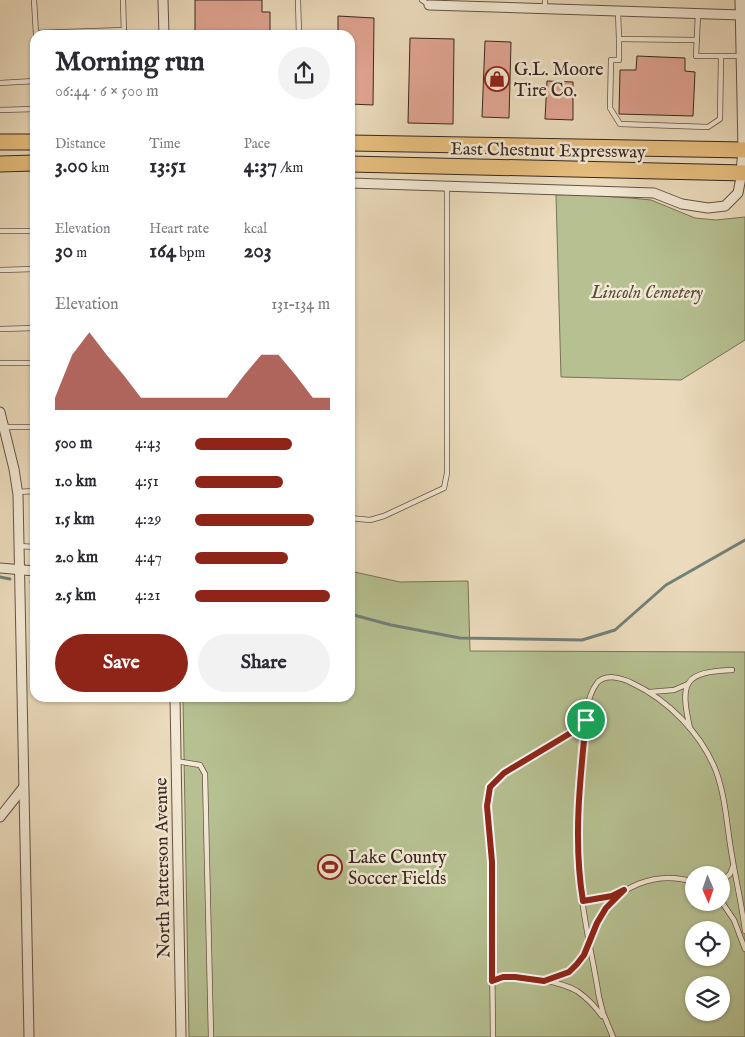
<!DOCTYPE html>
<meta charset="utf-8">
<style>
body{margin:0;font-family:"IM FELL English",serif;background:#f2f2f3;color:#2b2b33;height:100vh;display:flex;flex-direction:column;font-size:19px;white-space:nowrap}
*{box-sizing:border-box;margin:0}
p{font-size:16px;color:#7c7c81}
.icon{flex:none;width:28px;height:28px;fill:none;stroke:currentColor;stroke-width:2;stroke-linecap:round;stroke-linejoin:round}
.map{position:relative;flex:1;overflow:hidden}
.drawer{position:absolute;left:30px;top:30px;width:325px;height:672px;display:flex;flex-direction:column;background:#fff;border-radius:15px;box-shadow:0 1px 4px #0004}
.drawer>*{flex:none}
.needle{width:32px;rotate:178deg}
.tools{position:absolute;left:685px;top:866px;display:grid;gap:10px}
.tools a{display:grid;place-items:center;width:45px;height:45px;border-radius:50%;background:#fff;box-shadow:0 1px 4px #0004;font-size:25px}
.pin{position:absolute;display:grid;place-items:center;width:42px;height:42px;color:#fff;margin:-21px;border:2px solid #fff;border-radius:50%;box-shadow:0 1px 5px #0007}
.round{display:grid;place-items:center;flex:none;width:52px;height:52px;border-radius:26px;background:#f2f2f3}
.overview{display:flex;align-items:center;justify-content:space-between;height:85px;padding:0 25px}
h1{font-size:28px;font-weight:700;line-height:38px}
.figures{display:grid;grid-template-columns:repeat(3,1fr);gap:8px;height:85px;padding:5px 25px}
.figures div{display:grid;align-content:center}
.figures b{font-size:21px;font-weight:700}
.figures small{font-size:14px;font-weight:400}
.figures p{font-size:14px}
.chart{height:140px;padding:10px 25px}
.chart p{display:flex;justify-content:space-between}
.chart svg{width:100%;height:90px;margin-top:5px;fill:#8f2418;opacity:.7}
.cta{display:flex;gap:10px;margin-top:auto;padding:10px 25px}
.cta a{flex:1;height:58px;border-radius:30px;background:#8f2418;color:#fff;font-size:20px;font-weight:700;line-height:58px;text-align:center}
.cta a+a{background:#f2f2f3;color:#2b2b33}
ul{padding:0 25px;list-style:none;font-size:16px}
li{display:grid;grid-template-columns:80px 60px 1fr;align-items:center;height:38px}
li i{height:12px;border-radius:6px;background:#8f2418}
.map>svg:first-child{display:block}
.green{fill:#b6c091;stroke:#777458;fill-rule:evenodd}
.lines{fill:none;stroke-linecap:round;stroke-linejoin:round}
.stream{stroke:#728078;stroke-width:3}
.building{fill:#e0a491;stroke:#382720}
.service-casing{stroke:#655447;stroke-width:6}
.minor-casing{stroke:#655447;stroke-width:11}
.tertiary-casing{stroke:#655447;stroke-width:13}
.primary-casing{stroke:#382720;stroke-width:17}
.service{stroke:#f2e8d3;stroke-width:4.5}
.minor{stroke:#f2e8d3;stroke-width:9}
.tertiary{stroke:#f2e8d3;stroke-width:11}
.primary{stroke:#e6be7e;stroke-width:15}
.route-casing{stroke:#fff;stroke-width:10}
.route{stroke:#8f2418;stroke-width:6}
.labels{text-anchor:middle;stroke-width:5;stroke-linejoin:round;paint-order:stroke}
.poi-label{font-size:18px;fill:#382720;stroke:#f2e8d3;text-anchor:start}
.street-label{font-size:18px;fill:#382720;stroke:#f2e8d3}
.park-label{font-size:18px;font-style:italic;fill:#584d3c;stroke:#f2e8d3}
</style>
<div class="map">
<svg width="745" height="1037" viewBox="0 0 745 1037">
<rect width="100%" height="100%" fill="#ebdbbc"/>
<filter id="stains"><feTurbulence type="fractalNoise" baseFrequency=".004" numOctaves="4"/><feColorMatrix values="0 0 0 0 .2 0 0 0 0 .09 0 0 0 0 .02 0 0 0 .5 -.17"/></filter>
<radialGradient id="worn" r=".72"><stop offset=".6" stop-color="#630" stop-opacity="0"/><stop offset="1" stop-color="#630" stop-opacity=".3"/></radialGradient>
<!-- green -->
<g class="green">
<path d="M572 194 630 198 651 200 695 218 716 220 745 217V340L681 380 561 377 556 195Z"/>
<path d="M350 571 400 582 468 581 470 651 745 652V1037H189L183 698H350ZM694 875H721V902H694ZM694 930H721V958H694ZM694 985H721V1012H694Z"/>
</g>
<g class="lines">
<!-- stream -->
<g class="stream">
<path d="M0 577 10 579"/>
<path d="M31 582H35"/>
<path d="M350 614 391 625 460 638 582 640 615 630 666 585 745 540"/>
</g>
</g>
<!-- building -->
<g class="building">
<path d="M195 0H262V12H270V35H195Z"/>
<path d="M338 16 374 18 373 105 350 104V35H338Z"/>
<path d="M410 38 454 39 453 124 408 123Z"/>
<path d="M485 41 511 42 509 118 482 117Z"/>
<path d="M637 56 685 58V71L695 72 693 116 619 114 620 70H636Z"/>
<path d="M547 81 573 82V120L545 119Z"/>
</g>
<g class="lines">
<defs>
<g id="service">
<path d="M34 0 36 34"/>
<path d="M123 0 124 35"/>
<path d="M298 0 299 35"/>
<path d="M422 0 429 5"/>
<path d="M545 9V0"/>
<path d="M618 11 619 39 697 40"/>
<path d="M698 14 696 56H741"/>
<path d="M36 33 124 30"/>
<path d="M619 39V60H611L610 108 620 124 708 127 720 119 721 56"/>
<path d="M0 83 35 81"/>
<path d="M0 110 35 109"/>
<path d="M0 231H35"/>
<path d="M0 270 35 269"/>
<path d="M0 329 35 328"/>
<path d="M0 363H35"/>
<path d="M4 427H35"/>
<path d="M17 492 35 491"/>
<path d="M350 518 370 520 384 516 444 488 447 473V186"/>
<path d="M19 546 35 547"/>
<path d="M650 692 674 690 688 684"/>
<path d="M690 728C679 681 685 672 732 670"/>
<path d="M176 761 200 765 205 774 211 1037"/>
<path d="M721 882 730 874 733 866"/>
<path d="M583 901 600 899 617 894"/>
<path d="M721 901 734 920 745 949"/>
<path d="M492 981C496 979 500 977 503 977 522 974 561 982 577 991 587 998 595 1006 602 1016"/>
<path d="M545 981C557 977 569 973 578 963 589 951 591 935 598 921 616 886 656 870 694 882"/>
<path d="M493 1037 491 862 488 796 491 787 504 773 574 731 586 720"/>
<path d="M613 1037 603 1013 599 997C592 952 580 907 579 862 577 826 581 789 583 753 584 733 584 700 597 683 605 673 622 678 632 683 668 700 701 733 716 771 726 798 727 829 732 856 736 881 742 905 745 931"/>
</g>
<g id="minor">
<path d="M163 0 164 35"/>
<path d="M429 5 742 15"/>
<path d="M350 183 654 193 682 204 708 208 725 206 738 193 742 172"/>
<path d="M0 412 14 469 18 495 29 1037"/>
<path d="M0 568 35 571"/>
<path d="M175 698 181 1037"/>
<path d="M0 817 23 788"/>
</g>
<path id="tertiary" d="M741 0 744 150 742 172"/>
<g id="primary">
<path d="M0 142H35"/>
<path d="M350 143 745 150"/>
<path d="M0 164 35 163"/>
<path d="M350 164 745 173"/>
</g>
</defs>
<!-- service casing -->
<use href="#service" class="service-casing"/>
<!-- minor casing -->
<use href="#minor" class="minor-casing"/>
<!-- tertiary casing -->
<use href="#tertiary" class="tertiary-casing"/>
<!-- primary casing -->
<use href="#primary" class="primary-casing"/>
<!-- service -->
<use href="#service" class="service"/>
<!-- minor -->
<use href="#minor" class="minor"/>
<!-- tertiary -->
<use href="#tertiary" class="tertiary"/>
<!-- primary -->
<use href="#primary" class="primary"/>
</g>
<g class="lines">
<defs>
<path id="route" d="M586 720C580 779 573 842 583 901L612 896 624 890 606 908 597 923 584 955 577 964 569 972 544 981 515 977H503L492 981V862L487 806 490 787 504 773 574 731Z"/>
</defs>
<!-- route casing -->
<use href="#route" class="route-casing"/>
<!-- route -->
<use href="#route" class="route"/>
</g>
<!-- icons -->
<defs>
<symbol id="shop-ring" viewBox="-11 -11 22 22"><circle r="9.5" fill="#f2e8d3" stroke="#8f2418" stroke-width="1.5"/><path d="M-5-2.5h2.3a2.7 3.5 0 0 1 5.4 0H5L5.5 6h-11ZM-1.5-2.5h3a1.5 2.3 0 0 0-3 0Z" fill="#8f2418"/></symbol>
<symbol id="stadium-ring" viewBox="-11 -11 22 22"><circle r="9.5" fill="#f2e8d3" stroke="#8f2418" stroke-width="1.5"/><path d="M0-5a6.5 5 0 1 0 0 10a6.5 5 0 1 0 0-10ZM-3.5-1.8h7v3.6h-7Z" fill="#8f2418"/></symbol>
</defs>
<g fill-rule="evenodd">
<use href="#shop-ring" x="483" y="65" width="28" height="28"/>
<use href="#stadium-ring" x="316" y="853" width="28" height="28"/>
</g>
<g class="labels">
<!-- poi labels -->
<g class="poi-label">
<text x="514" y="75">G.L. Moore<tspan x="514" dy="21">Tire Co.</tspan></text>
<text x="348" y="863">Lake County<tspan x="348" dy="21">Soccer Fields</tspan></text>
</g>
<!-- street labels -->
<g class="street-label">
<text transform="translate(548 150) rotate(1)" y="6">East Chestnut Expressway</text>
<text transform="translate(162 868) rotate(-91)" y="6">North Patterson Avenue</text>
</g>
<!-- park labels -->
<g class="park-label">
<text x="647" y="298">Lincoln Cemetery</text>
</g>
</g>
<rect width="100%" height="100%" filter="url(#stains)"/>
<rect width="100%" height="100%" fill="url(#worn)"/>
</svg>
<div class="tools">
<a><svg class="needle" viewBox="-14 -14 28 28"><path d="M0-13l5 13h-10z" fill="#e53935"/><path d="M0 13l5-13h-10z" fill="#7c7c81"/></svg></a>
<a><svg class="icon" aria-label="locate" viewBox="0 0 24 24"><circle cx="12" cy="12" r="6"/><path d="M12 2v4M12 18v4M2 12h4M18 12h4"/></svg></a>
<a><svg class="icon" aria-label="layers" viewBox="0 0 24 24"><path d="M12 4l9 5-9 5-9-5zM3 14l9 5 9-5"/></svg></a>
</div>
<div class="pin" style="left:586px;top:720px;background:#1e9e55"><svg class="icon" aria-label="arrive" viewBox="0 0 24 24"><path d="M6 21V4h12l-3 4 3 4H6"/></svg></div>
<section class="drawer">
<div class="overview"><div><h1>Morning run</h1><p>06:44 · 6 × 500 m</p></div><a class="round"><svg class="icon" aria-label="share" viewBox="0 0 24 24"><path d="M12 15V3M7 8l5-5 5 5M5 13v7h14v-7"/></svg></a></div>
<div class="figures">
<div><p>Distance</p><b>3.00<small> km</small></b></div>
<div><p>Time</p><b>13:51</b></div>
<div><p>Pace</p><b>4:37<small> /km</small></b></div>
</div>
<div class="figures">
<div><p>Elevation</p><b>30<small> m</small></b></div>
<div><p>Heart rate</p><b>164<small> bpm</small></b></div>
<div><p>kcal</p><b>203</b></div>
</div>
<div class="chart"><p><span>Elevation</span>131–134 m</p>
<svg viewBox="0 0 160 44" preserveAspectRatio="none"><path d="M0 44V38L10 17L20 6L30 17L40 27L50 38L60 38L70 38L80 38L90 38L100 38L110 27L120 17L130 17L140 27L150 38L160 38V44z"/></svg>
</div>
<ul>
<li><b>500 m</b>4:43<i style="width:72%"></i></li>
<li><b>1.0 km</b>4:51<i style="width:65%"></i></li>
<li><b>1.5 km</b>4:29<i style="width:88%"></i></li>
<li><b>2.0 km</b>4:47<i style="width:69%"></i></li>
<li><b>2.5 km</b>4:21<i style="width:100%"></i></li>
</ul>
<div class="cta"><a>Save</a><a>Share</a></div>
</section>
</div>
